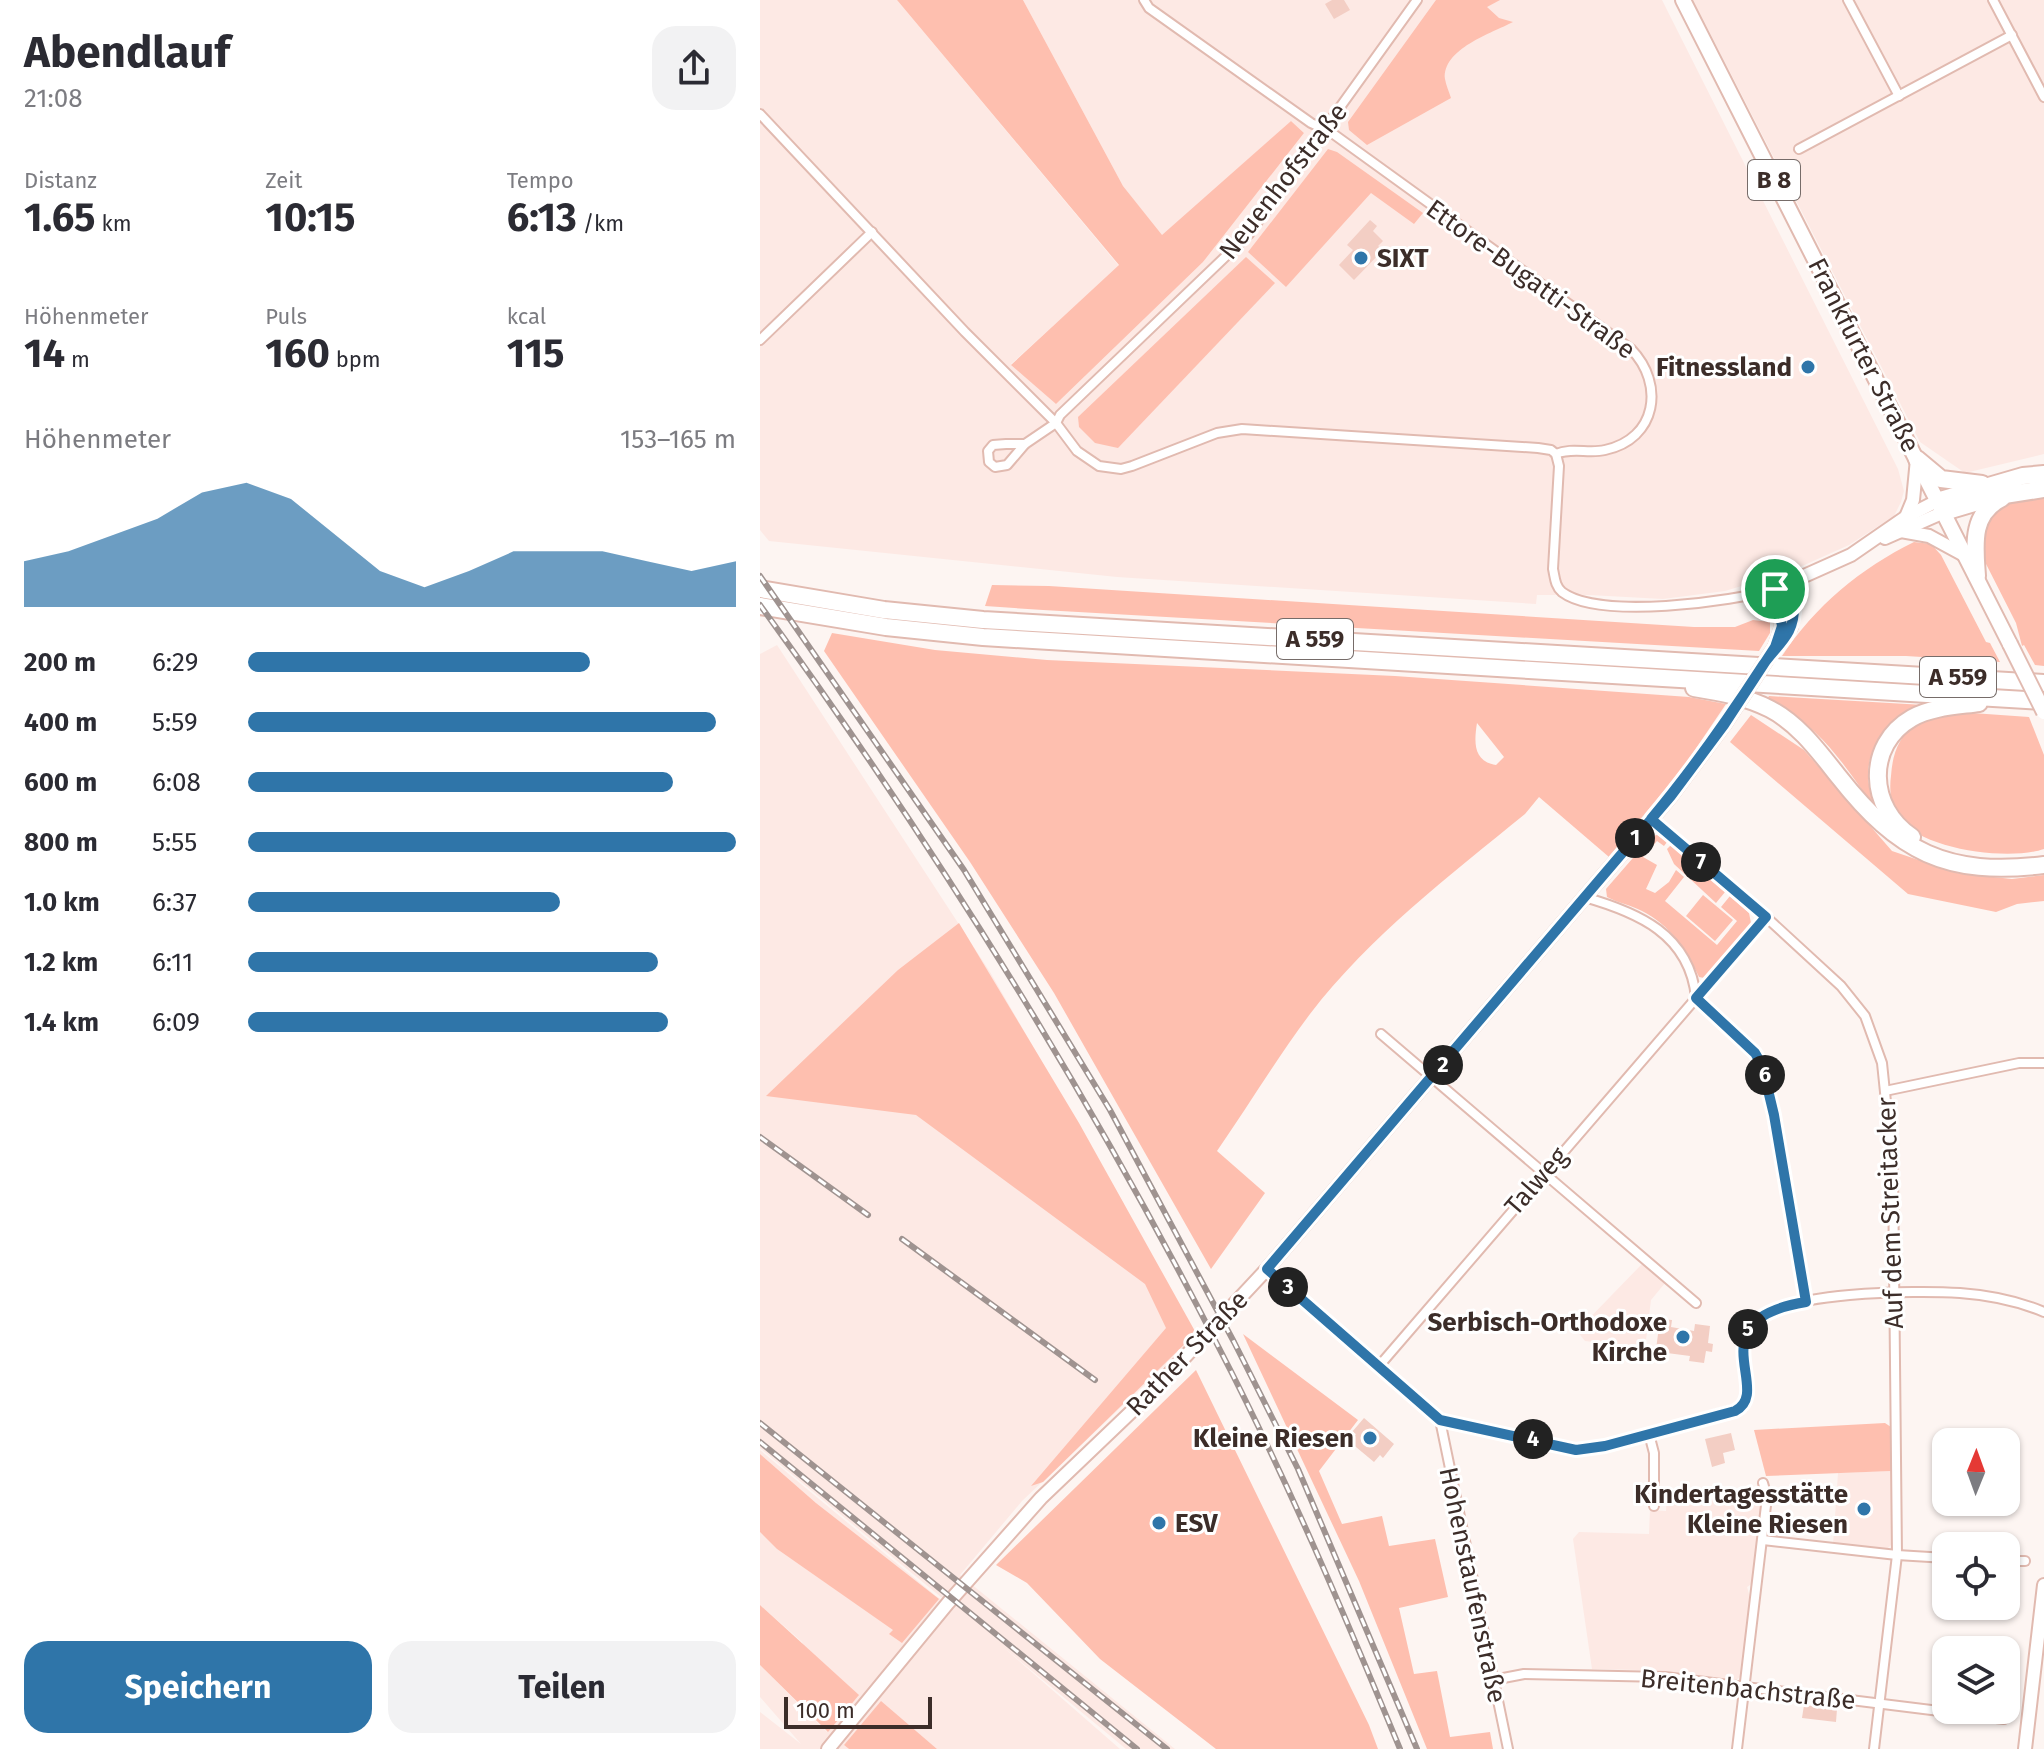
<!DOCTYPE html>
<html lang="de">
<meta charset="utf-8">
<style>
body{margin:0;font-family:"Fira Sans",sans-serif;background:#f2f2f3;color:#2b2b33;height:100vh;display:flex;flex-direction:column;font-size:30px;white-space:nowrap}
*{box-sizing:border-box;margin:0}
p{font-size:26px;color:#7c7c81}
.icon{flex:none;width:44px;height:44px;fill:none;stroke:currentColor;stroke-width:2;stroke-linecap:round;stroke-linejoin:round}
.map{position:relative;flex:1;overflow:hidden}
.panel{display:flex;flex-direction:column;background:#fff;width:760px}
.panel>*{flex:none}
.needle{width:52px;rotate:1deg}
.controls{position:absolute;left:1172px;top:1428px;display:grid;gap:16px}
.controls a{display:grid;place-items:center;width:88px;height:88px;border-radius:16px;background:#fff;box-shadow:0 2px 6px #0004;font-size:40px}
.scale{position:absolute;left:24px;bottom:20px;width:148px;box-sizing:border-box;padding-left:8px;border:4px solid #3c2d29;border-top:0;font-size:22px;line-height:28px;white-space:nowrap;color:#3c2d29;-webkit-text-stroke:6px #fff;paint-order:stroke}
.pin{position:absolute;display:grid;place-items:center;width:68px;height:68px;color:#fff;margin:-34px;border:4px solid #fff;border-radius:50%;box-shadow:0 2px 8px #0007}
.km{position:absolute;width:40px;height:40px;margin:-20px;border-radius:50%;background:#222;color:#fff;font-size:22px;line-height:40px;text-align:center}
.round{display:grid;place-items:center;flex:none;width:84px;height:84px;border-radius:24px;background:#f2f2f3}
.head{display:flex;align-items:center;justify-content:space-between;height:136px;padding:0 24px}
h1{font-size:44px;font-weight:700;line-height:60px}
.stats{display:grid;grid-template-columns:repeat(3,1fr);gap:12px;height:136px;padding:8px 24px}
.stats div{display:grid;align-content:center}
.stats b{font-size:40px;font-weight:700}
.stats small{font-size:22px;font-weight:400}
.stats p{font-size:22px}
.chart{height:224px;padding:16px 24px}
.chart p{display:flex;justify-content:space-between}
.chart svg{width:100%;height:144px;margin-top:8px;fill:#2f75a9;opacity:.7}
.button{display:flex;gap:16px;margin-top:auto;padding:16px 24px}
.button a{flex:1;height:92px;border-radius:24px;background:#2f75a9;color:#fff;font-size:32px;font-weight:700;line-height:92px;text-align:center}
.button a+a{background:#f2f2f3;color:#2b2b33}
ul{padding:0 24px;list-style:none;font-size:26px}
li{display:grid;grid-template-columns:128px 96px 1fr;align-items:center;height:60px}
li i{height:20px;border-radius:10px;background:#2f75a9}
main{display:flex;flex:1;min-height:0}
.map>svg:first-child{display:block}
.built{fill:#fde9e4}
.green{fill:#febfaf;fill-rule:evenodd}
.building{fill:#f3cec4}
.lines{fill:none;stroke-linecap:round;stroke-linejoin:round}
.street-casing{stroke:#e1bab0;stroke-width:12}
.secondary-casing{stroke:#e1bab0;stroke-width:16}
.primary-casing{stroke:#e1bab0;stroke-width:18}
.highway-casing{stroke:#e1bab0;stroke-width:20}
.street{stroke:#fff;stroke-width:8}
.secondary{stroke:#fff;stroke-width:12}
.primary{stroke:#fff;stroke-width:14}
.highway{stroke:#fff;stroke-width:16}
.rail-casing{stroke:#9f9390;stroke-width:6}
.rail{stroke:#fff;stroke-width:3;stroke-dasharray:9;stroke-linecap:butt}
.secondary-bridge-casing{stroke:#e1bab0;stroke-width:16;stroke-linecap:butt}
.primary-bridge-casing{stroke:#e1bab0;stroke-width:18;stroke-linecap:butt}
.secondary-bridge{stroke:#fff;stroke-width:12}
.primary-bridge{stroke:#fff;stroke-width:14}
.route-casing{stroke:#fff;stroke-width:16}
.route{stroke:#2f75a9;stroke-width:10}
.poi-dot{fill:#2f75a9;stroke:#fff;stroke-width:3}
.labels{text-anchor:middle;stroke-width:6;stroke-linejoin:round;paint-order:stroke}
.shield{fill:#fff;stroke:#766c69;stroke-width:2}
.shield-label{font-size:24px;font-weight:bold;fill:#3c2d29}
.street-label{font-size:26px;fill:#3c2d29;stroke:#fff}
.poi-label{font-size:26px;font-weight:bold;fill:#3c2d29;stroke:#fff;text-anchor:end}
</style>
<main>
<section class="panel">
<div class="head"><div><h1>Abendlauf</h1><p>21:08</p></div><a class="round"><svg class="icon" aria-label="share" viewBox="0 0 24 24"><path d="M12 15V3M7 8l5-5 5 5M5 13v7h14v-7"/></svg></a></div>
<div class="stats">
<div><p>Distanz</p><b>1.65<small> km</small></b></div>
<div><p>Zeit</p><b>10:15</b></div>
<div><p>Tempo</p><b>6:13<small> /km</small></b></div>
</div>
<div class="stats">
<div><p>Höhenmeter</p><b>14<small> m</small></b></div>
<div><p>Puls</p><b>160<small> bpm</small></b></div>
<div><p>kcal</p><b>115</b></div>
</div>
<div class="chart"><p><span>Höhenmeter</span>153–165 m</p>
<svg viewBox="0 0 160 44" preserveAspectRatio="none"><path d="M0 44V30L10 27L20 22L30 17L40 9L50 6L60 11L70 22L80 33L90 38L100 33L110 27L120 27L130 27L140 30L150 33L160 30V44z"/></svg>
</div>
<ul>
<li><b>200 m</b>6:29<i style="width:70%"></i></li>
<li><b>400 m</b>5:59<i style="width:96%"></i></li>
<li><b>600 m</b>6:08<i style="width:87%"></i></li>
<li><b>800 m</b>5:55<i style="width:100%"></i></li>
<li><b>1.0 km</b>6:37<i style="width:64%"></i></li>
<li><b>1.2 km</b>6:11<i style="width:84%"></i></li>
<li><b>1.4 km</b>6:09<i style="width:86%"></i></li>
</ul>
<div class="button"><a>Speichern</a><a>Teilen</a></div>
</section>
<div class="map">
<svg width="1284" height="1749" viewBox="0 0 1284 1749">
<rect width="100%" height="100%" fill="#fdf5f2"/>
<!-- built -->
<g class="built">
<path d="M0 0H137L359 266 251 364 296 404 443 262 544 133 531 121 402 236 363 186 263 0H902L1138 469 1144 491 1141 502 1134 516 1089 545 1031 571 965 591 903 599 829 595H777L776 604 357 577 9 541 0 530Z"/>
<path d="M933 0H1284V454L1205 473 1160 442Z"/>
<path d="M17 645 230 972 364 1204 359 1214 421 1325 437 1335 262 1501 200 1575 415 1749H366L242 1646 360 1749H177L121 1702 84 1745 89 1749H0V1712L41 1744 0 1697V1665L67 1732 42 1642 0 1605V1532L17 1549 134 1630 130 1634 178 1599 56 1503 0 1454V1450L176 1596 193 1607 0 1448V654Z"/>
<path d="M882 1264 905 1283 891 1300 885 1348 825 1341 817 1331Z"/>
<path d="M1131 1471 1132 1544 1125 1551 1073 1545 1078 1473Z"/>
<path d="M907 1496 1002 1503 993 1583 987 1587 991 1601 982 1675 975 1681 878 1670 832 1669 813 1539 819 1532 889 1534 890 1510 906 1511Z"/>
</g>
<!-- green -->
<g class="green">
<path d="M137 0H263L363 186 402 235 531 121 544 133 443 262 296 404 251 365 359 265Z"/>
<path d="M676 0H740L727 7 739 18 753 22C732 33 682 49 685 79 686 85 689 92 691 98L607 145 589 130 588 122Z"/>
<path d="M568 149 577 152 663 213 654 224 611 193 526 287 488 252Z"/>
<path d="M486 257 515 283 358 448 335 443 319 427 318 417Z"/>
<path d="M1284 496V666L1275 665 1264 645 1262 646 1256 623 1223 558V526L1240 505Z"/>
<path d="M1154 542 1171 544 1181 555 1226 642 1230 643 1240 662 1146 656H1022C1055 606 1101 568 1154 542Z"/>
<path d="M232 585 289 586 934 627H975L993 620 1010 622V633L999 651 283 610 225 606Z"/>
<path d="M72 633 175 650 287 660 635 676 929 697 966 704 922 769 849 857 779 797 765 814C689 876 610 936 550 1014 517 1058 488 1106 457 1151L505 1193 451 1269 294 993 210 862 64 651ZM717 723 744 757 736 765C713 761 714 742 717 723Z"/>
<path d="M1009 696 1164 705C1135 714 1108 743 1108 775 1108 790 1116 805 1122 818 1085 768 1065 727 1006 700Z"/>
<path d="M1198 712 1269 717 1284 755V849C1249 861 1162 850 1139 818 1131 806 1129 790 1131 776 1134 731 1156 719 1198 712Z"/>
<path d="M991 715 1044 750 1132 851 1197 873 1252 879 1284 875V901L1257 904 1236 912 1148 894 970 742Z"/>
<path d="M897 835 907 842 904 846 897 841 883 857 897 865 886 889 895 893 909 882 916 870 924 877 905 901 957 945 977 921 961 907 970 896 989 913 991 923 944 978 939 977C927 950 910 925 882 911 871 905 858 903 847 897L846 889 892 836Z"/>
<path d="M911 845 965 892 956 903 914 864 907 849Z"/>
<path d="M943 895 973 920 955 941 926 916Z"/>
<path d="M199 923 319 1123 436 1333 283 1482 271 1486 406 1328 385 1284 156 1115 6 1096 138 970Z"/>
<path d="M483 1334 598 1420 559 1471 582 1524 622 1516 629 1546 675 1539 688 1597 639 1608 654 1674 677 1671 690 1737 730 1732 733 1749H667L599 1581Z"/>
<path d="M436 1370 609 1725 618 1749H456L340 1659 267 1583 236 1565Z"/>
<path d="M1125 1423 1131 1427V1471L1006 1476 994 1430Z"/>
<path d="M0 1454 56 1503 179 1599 142 1643 129 1634 133 1630 17 1549 0 1532Z"/>
<path d="M0 1605 99 1695 68 1732 0 1665Z"/>
<path d="M121 1701 177 1749H89L84 1745Z"/>
</g>
<!-- building -->
<g class="building">
<path d="M572 0H584L590 10 574 19 565 4Z"/>
<path d="M610 220 617 226 613 231 623 241 618 246 623 250 594 280 579 265 593 250 587 245Z"/>
<path d="M900 1319 912 1320 911 1327 934 1331 935 1324 950 1326 948 1343 953 1344 952 1352 946 1351 944 1363 929 1361 930 1356 907 1353 906 1359 895 1357Z"/>
<path d="M604 1418 634 1444 623 1458 620 1455 614 1462 590 1442 596 1434 592 1432Z"/>
<path d="M971 1433 975 1450 963 1453 965 1463 952 1467 945 1439Z"/>
<path d="M1044 1705 1077 1709 1076 1722 1042 1718Z"/>
</g>
<g class="lines">
<defs>
<g id="street">
<path d="M1088 0 1139 96"/>
<path d="M1233 0 1284 97"/>
<path d="M0 114 205 332 296 423 317 451 339 466 361 469 372 466 457 433 482 429 778 448 791 450 796 454C812 447 829 454 845 450 897 439 905 384 871 349L572 133 551 123 389 8 384 0"/>
<path d="M1039 149 1252 35"/>
<path d="M0 340 112 232"/>
<path d="M246 444H265L247 465 235 467 229 462 228 451 233 445Z"/>
<path d="M265 444 296 423 300 415 489 234 657 0"/>
<path d="M796 454 799 466 793 569C795 578 795 586 802 592 839 620 972 602 1015 589"/>
<path d="M891 819 1006 917 1081 986 1105 1016 1122 1063 1133 1170 1137 1555 1114 1749"/>
<path d="M824 897C877 912 930 934 936 998"/>
<path d="M936 998 995 1053 1002 1065 1014 1115 1046 1302"/>
<path d="M621 1034 936 1303"/>
<path d="M1125 1091 1259 1063H1284"/>
<path d="M507 1269 680 1420"/>
<path d="M619 1366 1006 917"/>
<path d="M680 1420 816 1450 845 1446 983 1407C998 1388 971 1350 991 1324 1017 1291 1158 1290 1200 1293 1228 1295 1258 1301 1284 1312"/>
<path d="M680 1420 748 1749"/>
<path d="M889 1434 894 1453V1506"/>
<path d="M1003 1540 1137 1555 1186 1558"/>
<path d="M1246 1561H1265"/>
<path d="M733 1680 764 1674 905 1677 1244 1719"/>
<path d="M977 1749 1007 1497 1003 1483"/>
</g>
<g id="secondary">
<path d="M1146 517 1153 500 1157 459"/>
<path d="M1141 531 1169 536 1204 555"/>
<path d="M1125 538 1184 512"/>
<path d="M1022 640 1031 627 1033 582"/>
<path d="M1015 647 1022 626 1015 589 1091 555 1146 517 1177 501"/>
<path d="M68 1749 188 1603 281 1498 394 1390 507 1269 911 796 964 725"/>
<path d="M1265 1749 1284 1585"/>
</g>
<path id="primary" d="M923 0 1250 644"/>
<g id="highway">
<path d="M1157 459 1181 479 1222 484"/>
<path d="M1177 501 1263 476 1284 474"/>
<path d="M1184 512 1238 496 1284 489"/>
<path d="M1217 576C1215 546 1210 514 1242 498"/>
<path d="M0 589 124 610 223 620 1284 683"/>
<path d="M0 606 126 627 223 637 1284 701"/>
<path d="M934 688C959 692 987 697 1010 709 1039 724 1059 752 1079 777 1138 852 1187 877 1284 865"/>
<path d="M1152 837C1108 808 1105 745 1152 718 1171 707 1198 706 1219 703"/>
</g>
</defs>
<!-- street casing -->
<use href="#street" class="street-casing"/>
<!-- secondary casing -->
<use href="#secondary" class="secondary-casing"/>
<!-- primary casing -->
<use href="#primary" class="primary-casing"/>
<!-- highway casing -->
<use href="#highway" class="highway-casing"/>
<!-- street -->
<use href="#street" class="street"/>
<!-- secondary -->
<use href="#secondary" class="secondary"/>
<!-- primary -->
<use href="#primary" class="primary"/>
<!-- highway -->
<use href="#highway" class="highway"/>
<defs>
<g id="rail">
<path d="M0 576 204 870 350 1110 474 1342 538 1469 657 1749"/>
<path d="M0 605C171 840 326 1088 458 1346 526 1477 584 1613 640 1749"/>
<path d="M0 1137 108 1215"/>
<path d="M142 1239 335 1380"/>
<path d="M0 1423 407 1749"/>
<path d="M0 1442 377 1749"/>
</g>
</defs>
<!-- rail casing -->
<use href="#rail" class="rail-casing"/>
<!-- rail -->
<use href="#rail" class="rail"/>
<defs>
<path id="secondary-bridge" d="M964 725 1015 647"/>
<path id="primary-bridge" d="M1250 644 1284 712"/>
</defs>
<!-- secondary-bridge casing -->
<use href="#secondary-bridge" class="secondary-bridge-casing"/>
<!-- primary-bridge casing -->
<use href="#primary-bridge" class="primary-bridge-casing"/>
<!-- secondary-bridge -->
<use href="#secondary-bridge" class="secondary-bridge"/>
<!-- primary-bridge -->
<use href="#primary-bridge" class="primary-bridge"/>
</g>
<g class="lines">
<defs>
<path id="route" d="M1015 589 1022 626 1015 647 964 725 911 796 507 1269 680 1420 816 1450 845 1446 975 1411C1015 1391 934 1320 1046 1302L1014 1115 1002 1065 995 1053 936 998 1006 917 891 819C932 770 968 719 1003 665 1011 653 1023 643 1029 631 1036 617 1035 597 1033 582L1015 589"/>
</defs>
<!-- route casing -->
<use href="#route" class="route-casing"/>
<!-- route -->
<use href="#route" class="route"/>
</g>
<!-- markers -->
<g class="poi-dot">
<circle cx="601" cy="258" r="8"/>
<circle cx="1048" cy="367" r="8"/>
<circle cx="923" cy="1337" r="8"/>
<circle cx="610" cy="1438" r="8"/>
<circle cx="1104" cy="1509" r="8"/>
<circle cx="399" cy="1523" r="8"/>
</g>
<g class="labels">
<!-- shield labels -->
<g class="shield">
<rect x="988" y="160" width="52" height="40" rx="6"/>
<rect x="517" y="619" width="76" height="40" rx="6"/>
<rect x="1160" y="657" width="76" height="40" rx="6"/>
</g>
<g class="shield-label">
<text x="1014" y="188">B 8</text>
<text x="555" y="647">A 559</text>
<text x="1198" y="685">A 559</text>
</g>
<!-- street labels -->
<g class="street-label">
<text transform="translate(523 181) rotate(-52)" y="9">Neuenhofstraße</text>
<text transform="translate(771 279) rotate(36)" y="9">Ettore-Bugatti-Straße</text>
<text transform="translate(1104 355) rotate(63)" y="9">Frankfurter Straße</text>
<text transform="translate(776 1181) rotate(-49)" y="9">Talweg</text>
<text transform="translate(1130 1213) rotate(-92)" y="9">Auf dem Streitacker</text>
<text transform="translate(427 1353) rotate(-46)" y="9">Rather Straße</text>
<text transform="translate(713 1585) rotate(78)" y="9">Hohenstaufenstraße</text>
<text transform="translate(988 1689) rotate(6)" y="9">Breitenbachstraße</text>
</g>
<!-- poi labels -->
<g class="poi-label">
<text x="617" y="267" text-anchor="start">SIXT</text>
<text x="1032" y="376">Fitnessland</text>
<text x="907" y="1331">Serbisch-Orthodoxe<tspan x="907" dy="30">Kirche</tspan></text>
<text x="594" y="1447">Kleine Riesen</text>
<text x="1088" y="1503">Kindertagesstätte<tspan x="1088" dy="30">Kleine Riesen</tspan></text>
<text x="415" y="1532" text-anchor="start">ESV</text>
</g>
</g>
</svg>
<div class="controls">
<a><svg class="needle" viewBox="-14 -14 28 28"><path d="M0-13l5 13h-10z" fill="#e53935"/><path d="M0 13l5-13h-10z" fill="#7c7c81"/></svg></a>
<a><svg class="icon" aria-label="locate" viewBox="0 0 24 24"><circle cx="12" cy="12" r="6"/><path d="M12 2v4M12 18v4M2 12h4M18 12h4"/></svg></a>
<a><svg class="icon" aria-label="layers" viewBox="0 0 24 24"><path d="M12 4l9 5-9 5-9-5zM3 14l9 5 9-5"/></svg></a>
</div>
<div class="scale">100 m</div>
<div class="pin" style="left:1015px;top:589px;background:#1e9e55"><svg class="icon" aria-label="arrive" viewBox="0 0 24 24"><path d="M6 21V4h12l-3 4 3 4H6"/></svg></div>
<b class="km" style="left:875px;top:838px">1</b>
<b class="km" style="left:683px;top:1065px">2</b>
<b class="km" style="left:528px;top:1287px">3</b>
<b class="km" style="left:773px;top:1439px">4</b>
<b class="km" style="left:988px;top:1329px">5</b>
<b class="km" style="left:1005px;top:1075px">6</b>
<b class="km" style="left:941px;top:862px">7</b>
</div>
</main>
